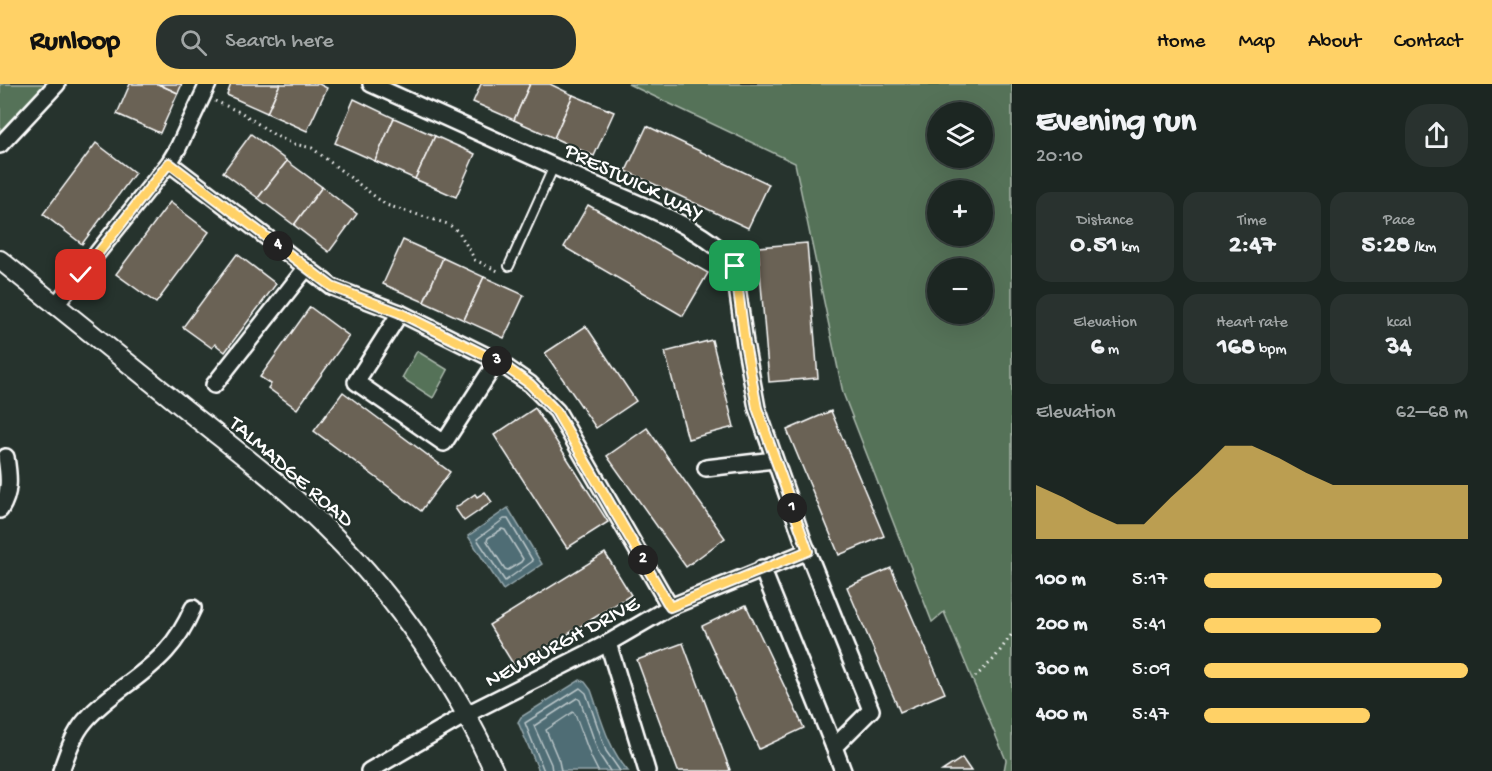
<!DOCTYPE html>
<meta charset="utf-8">
<style>
body{margin:0;font-family:"Gochi Hand",sans-serif;background:#29322f;color:#f1f3f6;height:100vh;display:flex;flex-direction:column;font-size:22px;white-space:nowrap}
*{box-sizing:border-box;margin:0}
p{font-size:20px;color:#a0a5a5}
.icon{flex:none;width:33px;height:33px;fill:none;stroke:currentColor;stroke-width:2;stroke-linecap:round;stroke-linejoin:round}
.map{position:relative;flex:1;overflow:hidden}
.drawer{display:flex;flex-direction:column;background:#1c2622;width:480px}
.drawer>*{flex:none}
.controls{position:absolute;left:927px;top:18px;display:grid;gap:12px}
.controls a{display:grid;place-items:center;width:66px;height:66px;border-radius:50%;background:#1c2622;box-shadow:0 6px 24px #0002,0 0 0 2px #3a4340;font-size:30px}
.pin{position:absolute;display:grid;place-items:center;width:51px;height:51px;color:#fff;margin:-26px;border-radius:12px;box-shadow:0 3px 9px #0006}
.km{position:absolute;width:30px;height:30px;margin:-15px;border-radius:50%;background:#222;color:#fff;font-size:16px;line-height:30px;text-align:center}
.round{display:grid;place-items:center;flex:none;width:63px;height:63px;border-radius:24px;background:#29322f}
.headline{display:flex;align-items:center;justify-content:space-between;height:102px;padding:0 24px}
h1{font-size:33px;font-weight:700;line-height:45px}
.stats{display:grid;grid-template-columns:repeat(3,1fr);gap:9px;height:102px;padding:6px 24px}
.stats div{display:grid;align-content:center;border-radius:15px;background:#29322f;text-align:center}
.stats b{font-size:26px;font-weight:700}
.stats small{font-size:16px;font-weight:400}
.stats p{font-size:16px}
.chart{height:168px;padding:12px 24px}
.chart p{display:flex;justify-content:space-between}
.chart svg{width:100%;height:108px;margin-top:6px;fill:#ffd166;opacity:.7}
ul{padding:0 24px;list-style:none;font-size:20px}
li{display:grid;grid-template-columns:96px 72px 1fr;align-items:center;height:45px}
li i{height:15px;border-radius:8px;background:#ffd166}
header{display:flex;align-items:center;gap:36px;box-sizing:border-box;height:84px;padding:0 30px;background:#ffd166;color:#111}
header strong{font-size:28px}
nav{display:flex;gap:33px;margin-inline-start:auto;font-size:21px}
.search{width:420px;height:54px;background:#29322f;display:flex;align-items:center;gap:15px;box-sizing:border-box;padding:0 21px;border-radius:24px;color:#a0a5a5;font-size:22px}
main{display:flex;flex:1;min-height:0}
.map>svg:first-child{display:block}
.green{fill:#557259;stroke:#aab8ac;stroke-width:1.5;fill-rule:evenodd}
.water{fill:#4f6d75;stroke:#95a7ac;stroke-width:1.5}
.lines{fill:none;stroke-linecap:round;stroke-linejoin:round}
.shore{stroke:#b9c5c8;stroke-width:1.5}
.building{fill:#6b6255;stroke:#fff;stroke-width:1.5}
.service-casing{stroke:#fff;stroke-width:12}
.minor-casing{stroke:#fff;stroke-width:20}
.tertiary-casing{stroke:#fff;stroke-width:22}
.path{stroke:#fff;stroke-width:3;stroke-dasharray:1.5 4.5;stroke-linecap:butt}
.service{stroke:#26332d;stroke-width:8}
.minor{stroke:#26332d;stroke-width:15}
.tertiary{stroke:#26332d;stroke-width:18}
.route-casing{stroke:#fff;stroke-width:12}
.route{stroke:#ffd166;stroke-width:8}
.labels{text-anchor:middle;stroke-width:4.5;stroke-linejoin:round;paint-order:stroke}
.street-label{font-size:22px;fill:#fff;stroke:#26332d}
</style>
<header>
<strong>Runloop</strong>
<div class="search"><svg class="icon" aria-label="search" viewBox="0 0 24 24"><circle cx="10" cy="10" r="6"/><path d="M15 15l6 6"/></svg>Search here</div>
<nav><a>Home</a><a>Map</a><a>About</a><a>Contact</a></nav>
</header>
<main>
<div class="map">
<svg width="1012" height="687" viewBox="0 0 1012 687">
<rect width="100%" height="100%" fill="#26332d"/>
<filter id="ink" filterUnits="userSpaceOnUse"><feTurbulence type="fractalNoise" baseFrequency=".0167" numOctaves="2"/><feDisplacementMap in="SourceGraphic" scale="12" xChannelSelector="R" yChannelSelector="G"/><feConvolveMatrix kernelMatrix="1 2 1 2 8 2 1 2 1" color-interpolation-filters="sRGB"/></filter>
<g filter="url(#ink)">
<!-- green -->
<g class="green">
<path d="M0 0H57L0 61Z"/>
<path d="M628 0H1012V687H1004L1006 676 944 528 932 538 843 309 795 79ZM982 28V74H938V28ZM982 106V152H938V106ZM982 184V230H938V184Z"/>
<path d="M417 267 448 286 433 314 402 294Z"/>
</g>
<!-- water -->
<g class="water">
<path d="M508 424 542 480 503 506 468 452Z"/>
<path d="M580 596 585 598 591 606C601 634 608 664 628 687H539L518 638 521 633Z"/>
</g>
<g class="lines">
<!-- shore -->
<g class="shore">
<path d="M504 435H508L533 477 505 497 477 455Z"/>
<path d="M502 445 505 446 523 475 521 478 508 486 505 485 487 457 488 454Z"/>
<path d="M544 687 525 639 580 604 586 609 606 667 620 687"/>
<path d="M552 687 551 680 534 642 577 614 580 616 599 670 610 687"/>
<path d="M561 687 559 677 546 646 573 628 575 630 591 673 598 687"/>
</g>
</g>
<!-- building -->
<g class="building">
<path d="M130 0H158L178 9 160 49 117 30Z"/>
<path d="M158 0H182L178 9Z"/>
<path d="M231 0H280L267 29 227 11Z"/>
<path d="M280 0H319L327 4 307 47 267 29Z"/>
<path d="M481 0H530L514 36 473 18Z"/>
<path d="M530 0H550L573 11 554 54 514 36Z"/>
<path d="M573 11 614 28 594 72 554 54Z"/>
<path d="M354 15 394 34 375 77 335 59Z"/>
<path d="M394 34 435 52 415 95 375 77Z"/>
<path d="M647 42 769 100 748 144 626 87Z"/>
<path d="M251 50 287 77 258 114 223 88Z"/>
<path d="M435 52 475 70 456 113 415 95Z"/>
<path d="M96 59 135 89 82 160 43 130Z"/>
<path d="M287 77 322 103 294 141 258 114Z"/>
<path d="M322 103 357 130 329 168 294 141Z"/>
<path d="M170 118 209 148 156 219 116 190Z"/>
<path d="M588 121 708 189 683 232 564 163Z"/>
<path d="M403 156 443 174 424 218 383 200Z"/>
<path d="M807 159 818 294 769 298 758 163Z"/>
<path d="M237 170 276 200 225 268 215 260 212 264 183 243Z"/>
<path d="M443 174 484 193 464 236 424 218Z"/>
<path d="M484 193 524 211 504 254 464 236Z"/>
<path d="M310 223 349 252 297 325 268 304 271 300 260 293Z"/>
<path d="M586 242 636 317 596 344 545 269Z"/>
<path d="M712 256 734 343 688 355 665 268Z"/>
<path d="M343 308 450 388 421 427 314 347Z"/>
<path d="M535 324 608 438 567 464 494 351Z"/>
<path d="M831 327 884 452 839 471 787 346Z"/>
<path d="M647 344 725 454 686 483 607 372Z"/>
<path d="M485 408 492 418 464 437 455 424 475 410 477 413Z"/>
<path d="M605 469 631 511 515 583 489 541Z"/>
<path d="M891 484 945 609 900 628 847 503Z"/>
<path d="M746 521 804 644 759 665 702 542Z"/>
<path d="M683 559 730 686 728 687H678L637 576Z"/>
<path d="M962 674 971 687H942Z"/>
</g>
<g class="lines">
<defs>
<path id="service" d="M509 182 554 82"/>
<g id="minor">
<path d="M371 0C445 33 519 66 593 100 631 117 714 147 734 182L745 259 757 324 804 459 871 626 834 663 843 687"/>
<path d="M0 61 57 0"/>
<path d="M169 79 332 203 400 229 497 277 530 300 557 327 670 523"/>
<path d="M55 222 169 79 178 64 208 0"/>
<path d="M400 229 356 298 444 359 497 277"/>
<path d="M214 301 307 183"/>
<path d="M706 384 774 376"/>
<path d="M0 426C11 409 9 392 6 373"/>
<path d="M762 484 834 663"/>
<path d="M608 559 647 687"/>
<path d="M61 687C67 670 73 651 85 637 109 609 142 594 166 567 178 554 186 540 193 524"/>
<path d="M369 687 467 630 608 559 670 523 808 467"/>
</g>
<path id="tertiary" d="M0 176C65 229 130 281 195 333 241 370 289 406 330 448 397 514 456 601 494 687"/>
</defs>
<!-- service casing -->
<use href="#service" class="service-casing"/>
<!-- minor casing -->
<use href="#minor" class="minor-casing"/>
<!-- tertiary casing -->
<use href="#tertiary" class="tertiary-casing"/>
<!-- path -->
<g class="path">
<path d="M215 17 242 29 276 52 294 60 312 64 386 121 448 140 459 148 475 176 498 187"/>
<path d="M975 593 994 575 1012 550"/>
</g>
<!-- service -->
<use href="#service" class="service"/>
<!-- minor -->
<use href="#minor" class="minor"/>
<!-- tertiary -->
<use href="#tertiary" class="tertiary"/>
</g>
</g>
<g class="lines" filter="url(#ink)">
<defs>
<path id="route" d="M81 191 169 79 332 203 400 229 497 277 530 300 556 327 670 523 808 467 757 324 745 259 735 182"/>
</defs>
<!-- route casing -->
<use href="#route" class="route-casing"/>
<!-- route -->
<use href="#route" class="route"/>
</g>
<g class="labels">
<!-- street labels -->
<g class="street-label">
<text transform="translate(635 96) rotate(26)" y="8">PRESTWICK WAY</text>
<text transform="translate(293 386) rotate(41)" y="8">TALMADGE ROAD</text>
<text transform="translate(561 556) rotate(-28)" y="8">NEWBURGH DRIVE</text>
</g>
</g>
</svg>
<div class="controls">
<a><svg class="icon" aria-label="layers" viewBox="0 0 24 24"><path d="M12 4l9 5-9 5-9-5zM3 14l9 5 9-5"/></svg></a>
<a>+</a>
<a>−</a>
</div>
<div class="pin" style="left:735px;top:182px;background:#1e9e55"><svg class="icon" aria-label="arrive" viewBox="0 0 24 24"><path d="M6 21V4h12l-3 4 3 4H6"/></svg></div>
<div class="pin" style="left:81px;top:191px;background:#d93025"><svg class="icon" aria-label="check" viewBox="0 0 24 24"><path d="M5 12l5 5 9-10"/></svg></div>
<b class="km" style="left:792px;top:424px">1</b>
<b class="km" style="left:643px;top:476px">2</b>
<b class="km" style="left:497px;top:277px">3</b>
<b class="km" style="left:278px;top:162px">4</b>
</div>
<section class="drawer">
<div class="headline"><div><h1>Evening run</h1><p>20:10</p></div><a class="round"><svg class="icon" aria-label="share" viewBox="0 0 24 24"><path d="M12 15V3M7 8l5-5 5 5M5 13v7h14v-7"/></svg></a></div>
<div class="stats">
<div><p>Distance</p><b>0.51<small> km</small></b></div>
<div><p>Time</p><b>2:47</b></div>
<div><p>Pace</p><b>5:28<small> /km</small></b></div>
</div>
<div class="stats">
<div><p>Elevation</p><b>6<small> m</small></b></div>
<div><p>Heart rate</p><b>168<small> bpm</small></b></div>
<div><p>kcal</p><b>34</b></div>
</div>
<div class="chart"><p><span>Elevation</span>62–68 m</p>
<svg viewBox="0 0 160 44" preserveAspectRatio="none"><path d="M0 44V22L10 27L20 33L30 38L40 38L50 27L60 17L70 6L80 6L90 11L100 17L110 22L120 22L130 22L140 22L150 22L160 22V44z"/></svg>
</div>
<ul>
<li><b>100 m</b>5:17<i style="width:90%"></i></li>
<li><b>200 m</b>5:41<i style="width:67%"></i></li>
<li><b>300 m</b>5:09<i style="width:100%"></i></li>
<li><b>400 m</b>5:47<i style="width:63%"></i></li>
</ul>
</section>
</main>
